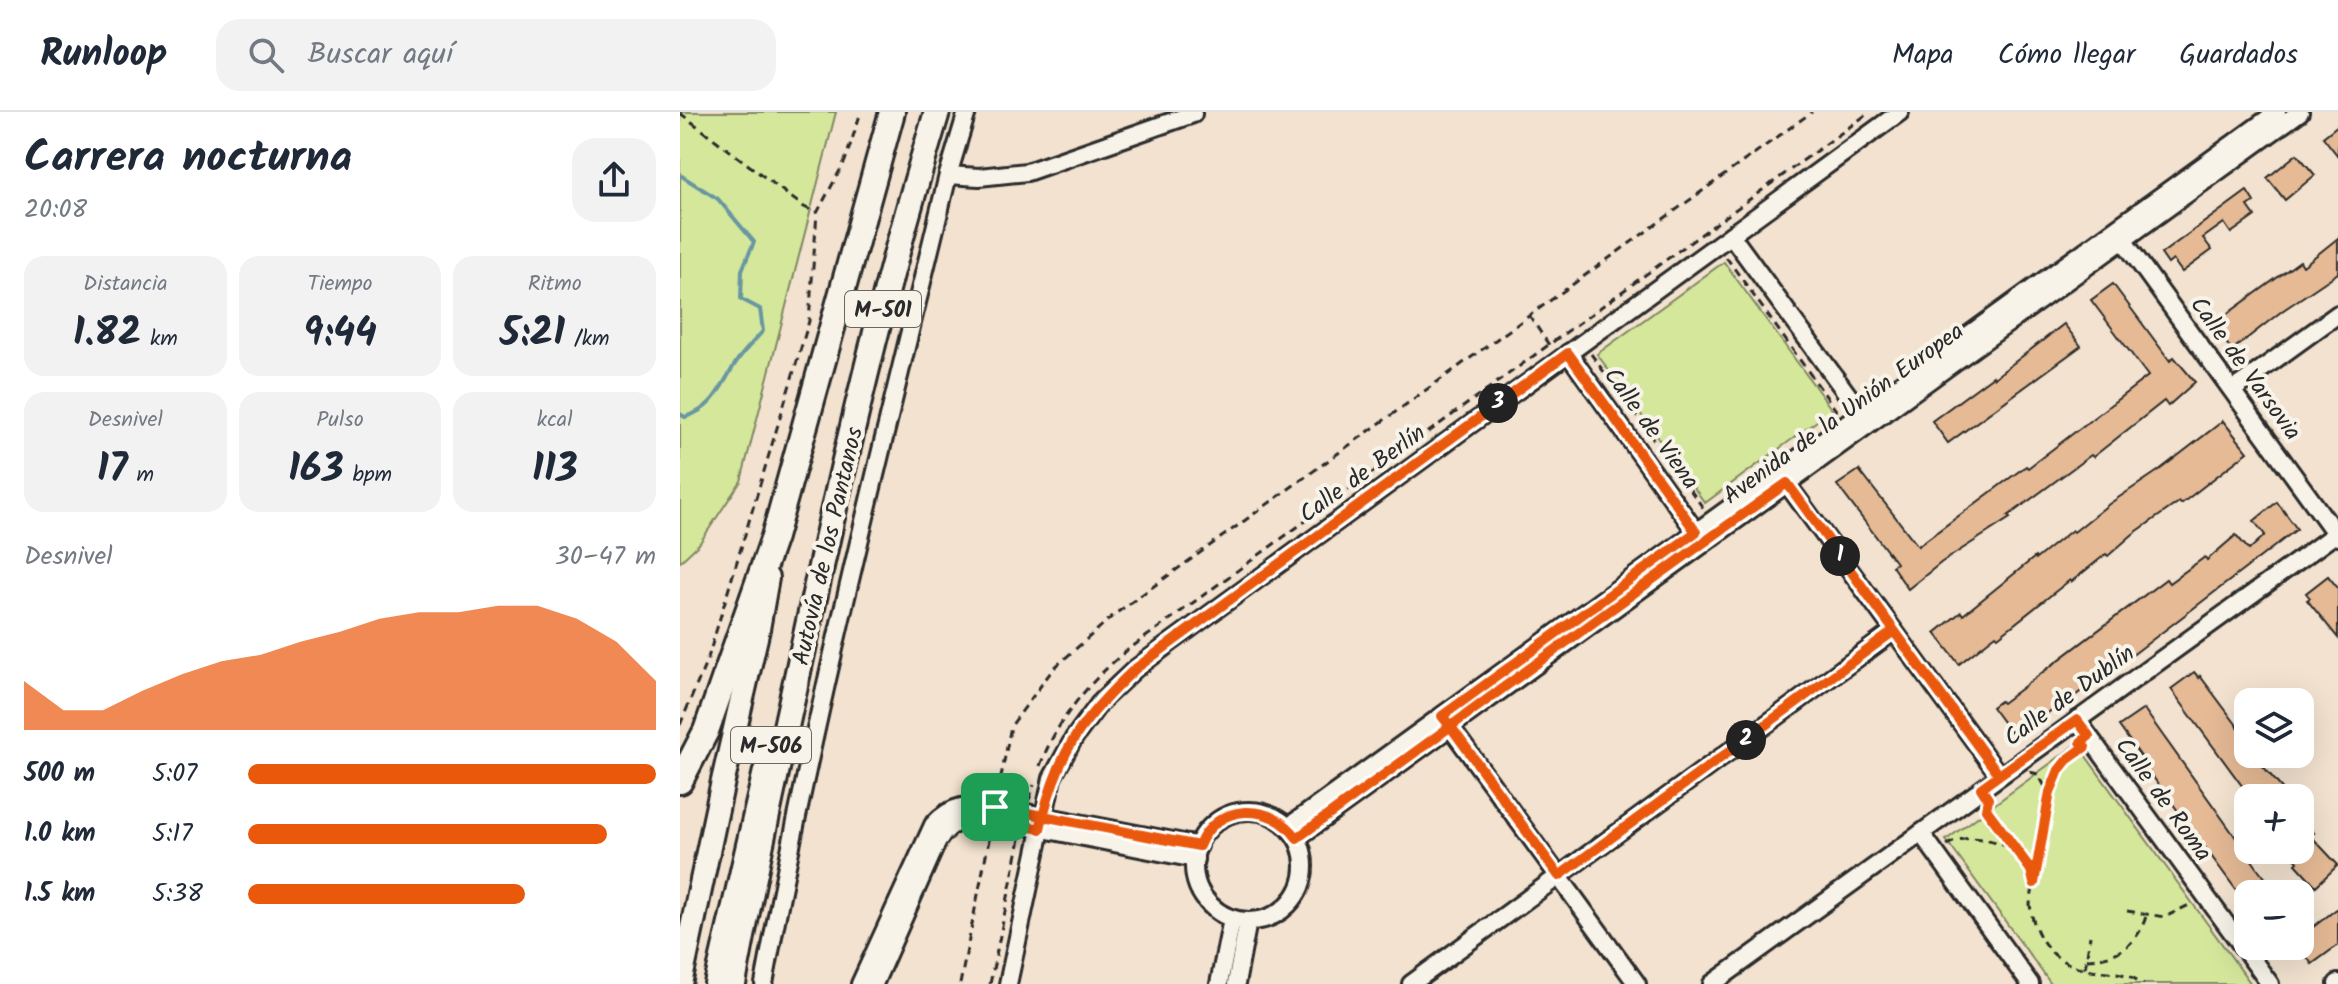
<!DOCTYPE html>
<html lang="es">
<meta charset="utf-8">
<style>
body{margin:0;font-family:Kalam,sans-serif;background:#f2f2f3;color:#1f2937;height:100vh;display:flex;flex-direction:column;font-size:30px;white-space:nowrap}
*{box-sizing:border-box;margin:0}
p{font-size:26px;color:#747a83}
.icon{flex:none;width:44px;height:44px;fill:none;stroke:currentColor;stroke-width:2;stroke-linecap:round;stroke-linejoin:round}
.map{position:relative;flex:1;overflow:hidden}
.panel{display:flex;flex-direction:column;background:#fff;width:680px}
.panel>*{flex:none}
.fabs{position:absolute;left:1554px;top:576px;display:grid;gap:16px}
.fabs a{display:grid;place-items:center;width:80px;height:80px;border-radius:16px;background:#fff;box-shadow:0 8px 32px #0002;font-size:40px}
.pin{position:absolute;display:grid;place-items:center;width:68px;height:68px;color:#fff;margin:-34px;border-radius:16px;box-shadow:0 4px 12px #0006}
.km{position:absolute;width:40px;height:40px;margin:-20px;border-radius:50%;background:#222;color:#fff;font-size:22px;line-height:40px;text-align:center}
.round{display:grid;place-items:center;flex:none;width:84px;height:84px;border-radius:24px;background:#f2f2f3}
.overview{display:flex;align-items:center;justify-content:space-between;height:136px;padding:0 24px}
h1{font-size:44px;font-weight:600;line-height:60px}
.figures{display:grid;grid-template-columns:repeat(3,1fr);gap:12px;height:136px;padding:8px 24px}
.figures div{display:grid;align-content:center;border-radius:20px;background:#f2f2f3;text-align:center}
.figures b{font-size:40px;font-weight:600}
.figures small{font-size:22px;font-weight:400}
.figures p{font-size:22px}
.chart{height:224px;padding:16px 24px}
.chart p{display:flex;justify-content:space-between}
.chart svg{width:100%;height:144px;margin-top:8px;fill:#ea580c;opacity:.7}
ul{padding:0 24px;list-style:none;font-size:26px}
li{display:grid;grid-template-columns:128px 96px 1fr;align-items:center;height:60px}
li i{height:20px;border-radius:10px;background:#ea580c}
header{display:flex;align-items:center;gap:48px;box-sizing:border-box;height:112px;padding:0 40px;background:#fff;border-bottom:2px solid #e0e1e3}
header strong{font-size:38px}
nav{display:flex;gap:44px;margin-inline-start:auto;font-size:28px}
.search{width:560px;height:72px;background:#f2f2f3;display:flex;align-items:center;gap:20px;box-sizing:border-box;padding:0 28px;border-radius:24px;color:#747a83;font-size:30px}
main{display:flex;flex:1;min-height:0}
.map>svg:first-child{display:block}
.green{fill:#d5e79b;stroke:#808963;stroke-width:2}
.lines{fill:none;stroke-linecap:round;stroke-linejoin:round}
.stream{stroke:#6897a1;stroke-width:4}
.building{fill:#e5ba95;stroke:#2b2b2b;stroke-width:2}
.minor-casing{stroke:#2b2b2b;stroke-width:22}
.major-casing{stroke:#2b2b2b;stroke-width:28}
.highway-casing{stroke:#2b2b2b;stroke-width:30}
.path{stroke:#2b2b2b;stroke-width:3;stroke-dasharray:8 6;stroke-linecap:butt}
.minor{stroke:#f7f3e8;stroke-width:16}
.major{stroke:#f7f3e8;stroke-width:22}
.highway{stroke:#f7f3e8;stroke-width:24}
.route-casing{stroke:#fff;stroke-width:16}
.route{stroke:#ea580c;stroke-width:10}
.labels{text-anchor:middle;stroke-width:8;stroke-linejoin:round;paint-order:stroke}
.shield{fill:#f7f3e8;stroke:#686764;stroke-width:2}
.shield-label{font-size:22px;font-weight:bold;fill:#2b2b2b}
.street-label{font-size:24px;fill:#2b2b2b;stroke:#f7f3e8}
</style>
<header>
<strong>Runloop</strong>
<div class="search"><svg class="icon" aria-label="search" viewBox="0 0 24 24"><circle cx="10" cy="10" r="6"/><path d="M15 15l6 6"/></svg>Buscar aquí</div>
<nav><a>Mapa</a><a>Cómo llegar</a><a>Guardados</a></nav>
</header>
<main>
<section class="panel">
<div class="overview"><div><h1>Carrera nocturna</h1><p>20:08</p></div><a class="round"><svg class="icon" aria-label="share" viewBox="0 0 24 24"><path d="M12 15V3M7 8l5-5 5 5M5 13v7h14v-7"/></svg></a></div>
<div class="figures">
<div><p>Distancia</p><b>1.82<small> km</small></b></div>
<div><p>Tiempo</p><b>9:44</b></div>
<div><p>Ritmo</p><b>5:21<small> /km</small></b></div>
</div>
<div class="figures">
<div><p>Desnivel</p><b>17<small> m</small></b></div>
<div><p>Pulso</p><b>163<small> bpm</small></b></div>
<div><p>kcal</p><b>113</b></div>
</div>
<div class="chart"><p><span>Desnivel</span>30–47 m</p>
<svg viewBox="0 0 160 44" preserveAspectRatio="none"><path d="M0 44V29L10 38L20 38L30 32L40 27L50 23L60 21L70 17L80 14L90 10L100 8L110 8L120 6L130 6L140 10L150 17L160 29V44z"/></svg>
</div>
<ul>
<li><b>500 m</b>5:07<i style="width:100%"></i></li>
<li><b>1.0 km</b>5:17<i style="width:88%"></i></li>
<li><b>1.5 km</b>5:38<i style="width:68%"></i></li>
</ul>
</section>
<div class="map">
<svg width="1658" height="872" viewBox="0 0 1658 872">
<rect width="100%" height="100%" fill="#f2e2cf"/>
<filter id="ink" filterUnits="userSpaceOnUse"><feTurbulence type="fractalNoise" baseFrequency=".0125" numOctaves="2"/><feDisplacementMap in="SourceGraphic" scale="16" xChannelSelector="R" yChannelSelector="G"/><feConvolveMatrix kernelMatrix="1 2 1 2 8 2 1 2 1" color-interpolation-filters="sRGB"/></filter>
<g filter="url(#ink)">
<!-- green -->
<g class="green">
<path d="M0 0H156L61 369 19 432 0 450Z"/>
<path d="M1044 150 1152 298 1025 391 917 242Z"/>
<path d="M1397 632 1571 872H1371L1266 728Z"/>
</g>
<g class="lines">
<!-- stream -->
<path class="stream" d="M0 63 38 87 74 130 62 158 61 187 80 197 83 219C74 229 64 239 57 249 41 273 35 296 5 305L0 302"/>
</g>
<!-- building -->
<g class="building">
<path d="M1658 13V44L1643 25Z"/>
<path d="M1617 42 1635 63 1605 88 1587 66Z"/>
<path d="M1567 79 1574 90 1568 94 1575 104 1551 121 1544 111 1523 126 1532 138 1502 160 1493 148 1488 152 1481 142Z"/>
<path d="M1658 126V161L1602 199 1552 238 1532 213 1620 149 1623 154Z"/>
<path d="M1433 172 1490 249 1494 245 1515 270 1488 294 1484 289 1413 345 1411 343 1328 404 1330 406 1262 450 1228 477 1212 454 1216 451 1157 373 1179 358 1238 434 1346 354 1348 356 1468 264 1411 188Z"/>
<path d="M1384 212 1401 234 1268 331 1252 309 1313 264 1314 266Z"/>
<path d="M1543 309 1568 340 1501 392 1499 390 1453 422 1428 444 1426 442 1391 470 1390 468 1318 525 1316 523 1279 552 1255 521 1281 500 1283 503 1355 445 1356 447 1392 418 1394 420 1429 392 1478 359Z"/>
<path d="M1597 390 1617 417 1412 574 1410 572 1375 600 1373 597 1335 626 1312 595 1320 589 1322 591 1486 467 1489 471 1525 445 1527 448 1556 423 1569 438 1585 423 1574 409Z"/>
<path d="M1648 464 1658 476V526L1627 488 1630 486 1626 481Z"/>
<path d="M1514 560 1519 566 1520 564 1559 616 1568 630V642H1577L1584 651 1582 653 1610 686H1571L1491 577Z"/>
<path d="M1464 597 1579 758 1598 782H1568V794L1462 650 1464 649 1439 614Z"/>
<path d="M1620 703 1634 721 1630 723 1658 753 1636 774 1616 752 1618 750 1609 738H1620Z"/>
<path d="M1658 796V833L1632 852 1620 836V825Z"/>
</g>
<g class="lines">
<defs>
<g id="minor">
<path d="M268 63 299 65 347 60 513 2"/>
<path d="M1438 121 1658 425"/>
<path d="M1051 123 1181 301"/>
<path d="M888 241 1016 420"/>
<path d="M1553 278 1658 202"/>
<path d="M1102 365 1319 663"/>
<path d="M765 608 957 872"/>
<path d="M1397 608 1590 872"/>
<circle cx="569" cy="754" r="55"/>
<path d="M608 715 1597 0"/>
<path d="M1241 721 1350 872"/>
<path d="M617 726 1620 0"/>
<path d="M84 872C134 600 203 332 268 63L287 0"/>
<path d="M180 872 253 713C271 692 289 692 315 695L519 734"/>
<path d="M194 872 258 728C273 707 288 703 313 707L515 747"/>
<path d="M328 872 372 666 394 626 422 588 455 557 490 531 1220 0"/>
<path d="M539 872 552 807"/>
<path d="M556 872 568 809"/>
<path d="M731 872 1214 519"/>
<path d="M1032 872 1658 420"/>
<path d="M1657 872 1658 871"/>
</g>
<g id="major">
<path d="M0 872 43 669 78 517 87 466"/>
<path d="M36 872 85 659"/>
</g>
<g id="highway">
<path d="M0 669 26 619 94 425 212 0"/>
<path d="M53 872C74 757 100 643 125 528 163 351 204 174 257 0"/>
</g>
</defs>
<!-- minor casing -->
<use href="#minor" class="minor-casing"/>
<!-- major casing -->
<use href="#major" class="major-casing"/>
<!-- highway casing -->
<use href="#highway" class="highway-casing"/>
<!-- path -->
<g class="path">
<path d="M0 1 124 95 137 101"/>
<path d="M1046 145 1158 301"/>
<path d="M849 203 869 233"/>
<path d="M911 242 1024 397"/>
<path d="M0 613 28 546 129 209 137 101 165 49 181 0"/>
<path d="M360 654C376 609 409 570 445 540L1190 0"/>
<path d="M1350 660 1358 662 1367 678 1369 690 1350 792C1353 820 1368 846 1397 855 1424 863 1437 855 1464 872"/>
<path d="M318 680 331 614 373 557 435 502 1132 0"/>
<path d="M1370 685 1379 658 1402 637"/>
<path d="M349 688 354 673"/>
<path d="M1307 694 1306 697 1351 758 1353 767"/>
<path d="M1267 733C1287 721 1312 727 1332 736"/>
<path d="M1447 799 1485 805 1511 792"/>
<path d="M1407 847C1435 847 1458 833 1466 804"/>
<path d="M1405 856 1410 824"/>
<path d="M280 872 310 723"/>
<path d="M310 872 340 727"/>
</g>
<!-- minor -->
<use href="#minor" class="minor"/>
<!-- major -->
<use href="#major" class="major"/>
<!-- highway -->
<use href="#highway" class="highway"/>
</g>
</g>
<g class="lines" filter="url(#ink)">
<defs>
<path id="route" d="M315 695 313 707 360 717 363 704 519 734C536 690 592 690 617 726 780 608 942 488 1107 371L1319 663 1301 676 1308 687 1306 697 1351 758 1354 771 1370 680 1379 658 1387 648 1405 635 1401 630 1409 624 1397 608 1319 663 1214 519 879 764 771 615 762 604 1016 420 888 241 455 557C405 604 380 636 363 704L315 695"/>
</defs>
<!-- route casing -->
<use href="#route" class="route-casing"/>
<!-- route -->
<use href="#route" class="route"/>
</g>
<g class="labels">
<!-- shield labels -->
<g class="shield">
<rect x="165" y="179" width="76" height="36" rx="6"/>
<rect x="51" y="615" width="80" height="36" rx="6"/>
</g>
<g class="shield-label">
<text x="203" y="205">M-501</text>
<text x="91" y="641">M-506</text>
</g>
<!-- street labels -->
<g class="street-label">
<text transform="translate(1566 256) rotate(54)" y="8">Calle de Varsovia</text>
<text transform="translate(1163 301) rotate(-36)" y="8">Avenida de la Unión Europea</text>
<text transform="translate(972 316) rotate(54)" y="8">Calle de Viena</text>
<text transform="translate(682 361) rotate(-36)" y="8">Calle de Berlín</text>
<text transform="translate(147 434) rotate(-77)" y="8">Autovía de los Pantanos</text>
<text transform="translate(1389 583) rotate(-36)" y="8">Calle de Dublín</text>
<text transform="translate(1484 687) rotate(54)" y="8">Calle de Roma</text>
</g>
</g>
</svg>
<div class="fabs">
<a><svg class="icon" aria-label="layers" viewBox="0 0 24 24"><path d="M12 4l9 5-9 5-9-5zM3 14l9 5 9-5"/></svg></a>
<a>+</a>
<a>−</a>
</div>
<div class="pin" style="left:315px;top:695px;background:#1e9e55"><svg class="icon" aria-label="arrive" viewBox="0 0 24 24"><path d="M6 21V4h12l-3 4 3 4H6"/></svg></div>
<b class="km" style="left:1160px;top:444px">1</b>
<b class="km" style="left:1066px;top:628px">2</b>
<b class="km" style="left:818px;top:291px">3</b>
</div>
</main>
